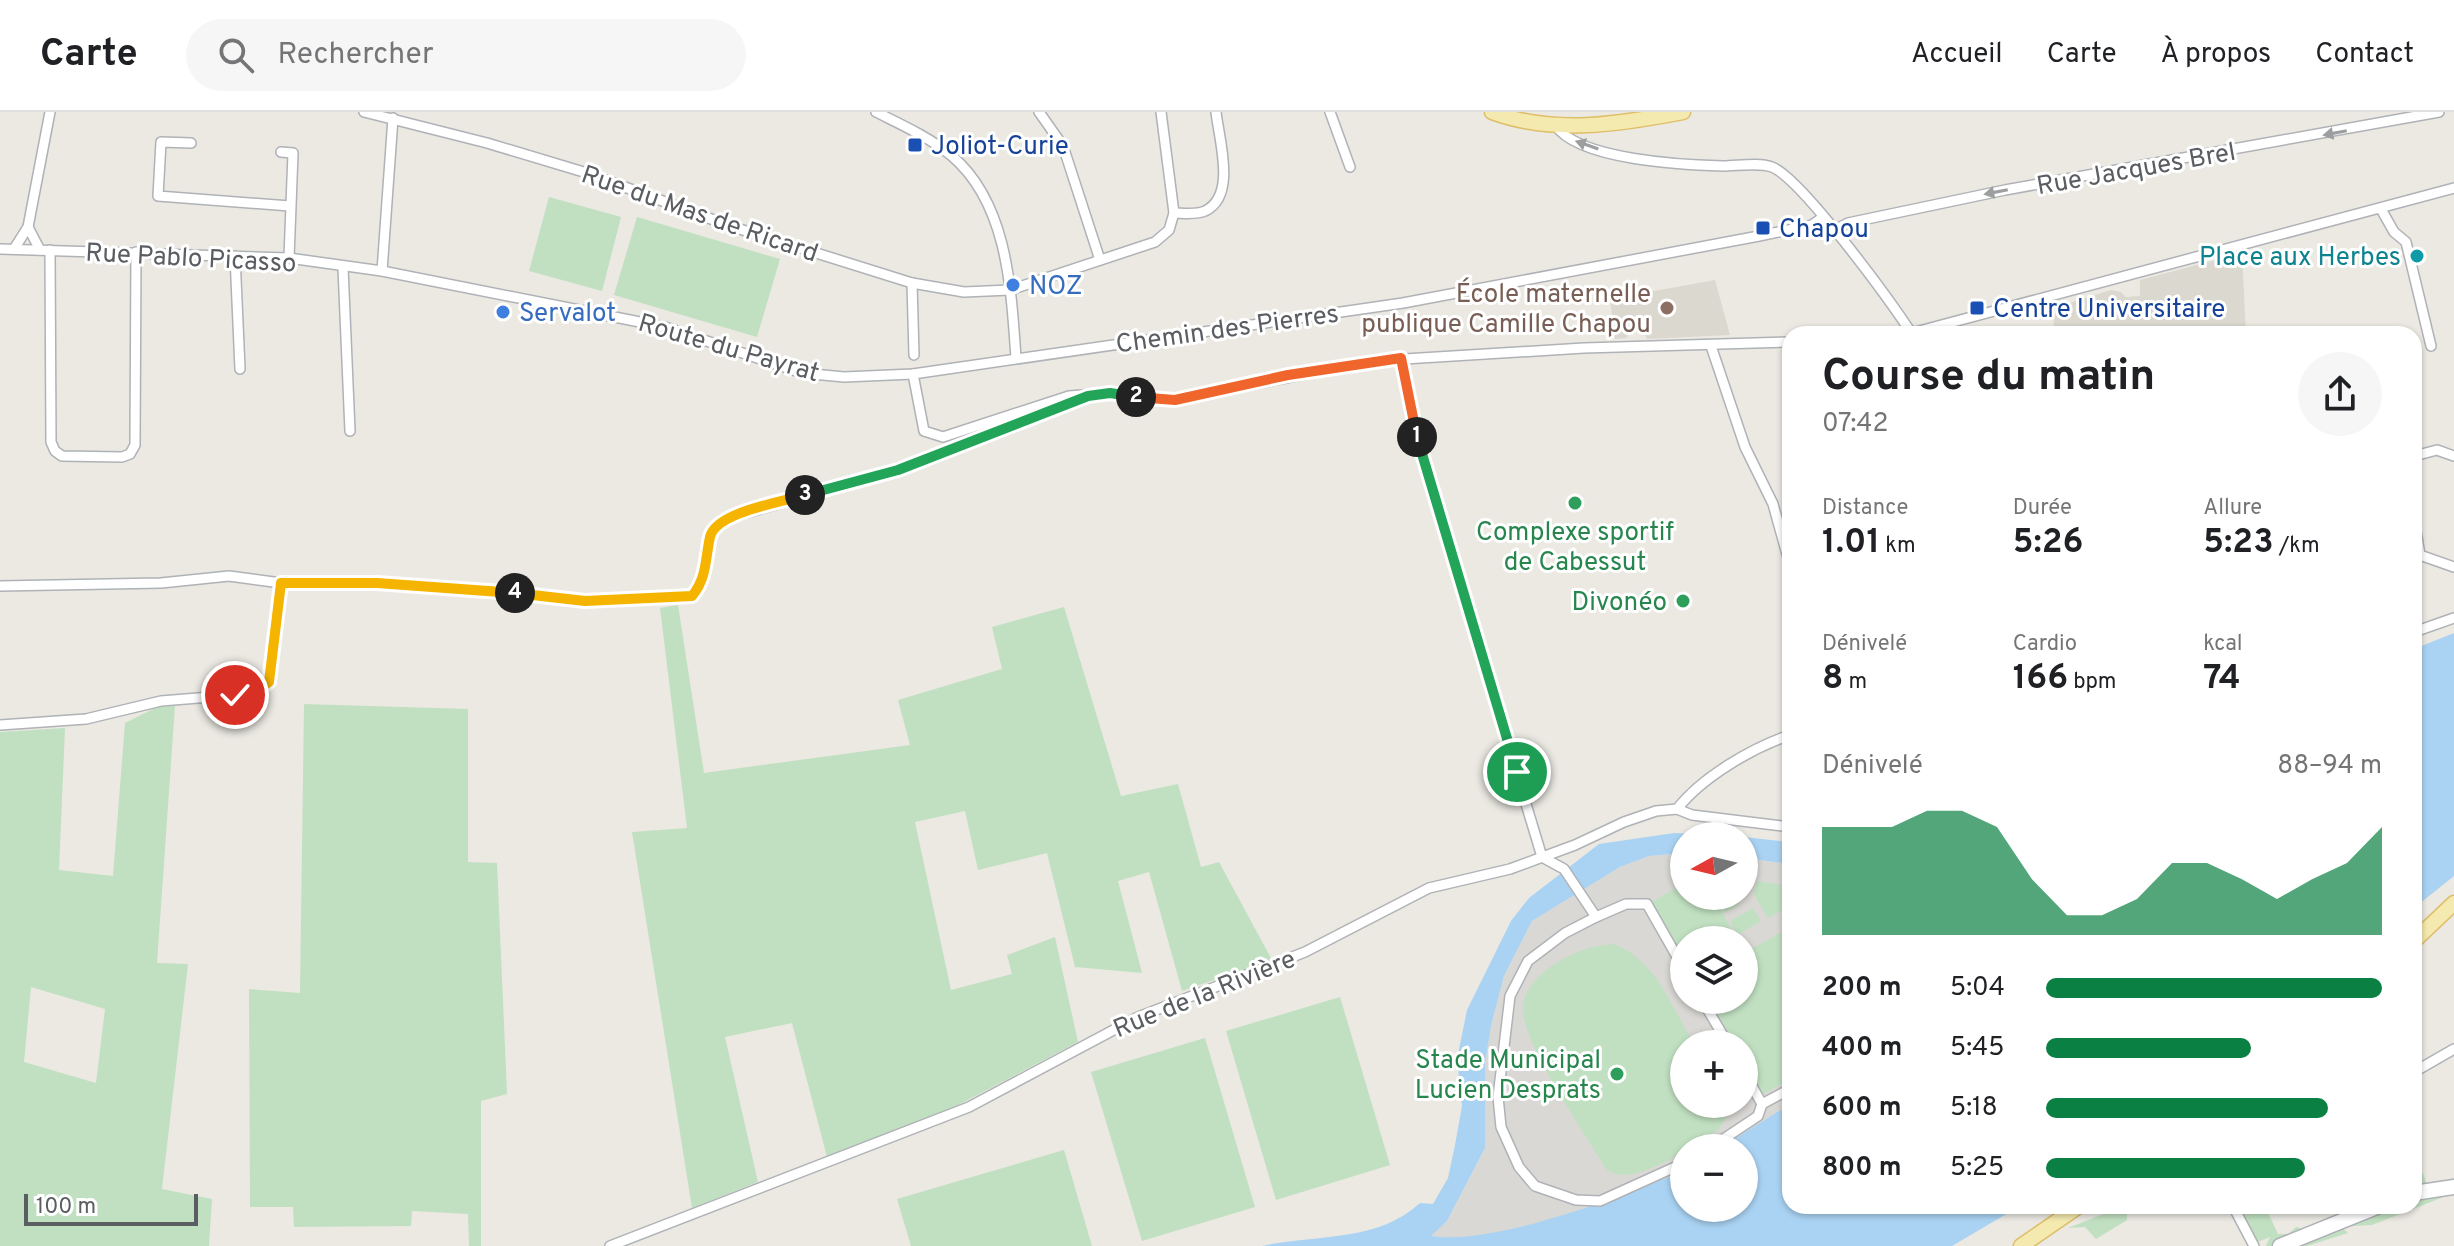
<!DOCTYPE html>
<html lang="fr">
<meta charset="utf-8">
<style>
body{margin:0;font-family:Overpass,sans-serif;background:#f6f6f6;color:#202124;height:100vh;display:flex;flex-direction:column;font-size:30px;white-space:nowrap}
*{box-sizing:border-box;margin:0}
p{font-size:26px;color:#757577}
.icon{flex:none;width:44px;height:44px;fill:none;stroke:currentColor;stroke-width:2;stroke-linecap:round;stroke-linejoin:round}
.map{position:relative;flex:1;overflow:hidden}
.sheet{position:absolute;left:1782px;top:214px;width:640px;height:888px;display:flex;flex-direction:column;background:#fff;border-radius:24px;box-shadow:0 2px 6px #0004}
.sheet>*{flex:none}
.needle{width:52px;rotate:262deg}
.buttons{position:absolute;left:1670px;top:710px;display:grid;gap:16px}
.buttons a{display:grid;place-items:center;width:88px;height:88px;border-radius:50%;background:#fff;box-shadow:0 2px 6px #0004;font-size:40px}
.scale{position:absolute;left:24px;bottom:20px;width:174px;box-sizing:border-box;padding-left:8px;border:4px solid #5a5d61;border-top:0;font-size:22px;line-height:28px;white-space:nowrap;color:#5a5d61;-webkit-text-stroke:6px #fff;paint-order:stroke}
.pin{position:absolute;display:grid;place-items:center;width:68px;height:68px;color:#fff;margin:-34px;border:4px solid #fff;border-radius:50%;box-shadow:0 2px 8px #0007}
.km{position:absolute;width:40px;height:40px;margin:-20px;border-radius:50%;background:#222;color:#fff;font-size:22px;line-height:40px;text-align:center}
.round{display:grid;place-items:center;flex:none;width:84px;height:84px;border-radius:42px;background:#f6f6f6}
.headline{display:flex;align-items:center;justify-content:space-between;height:136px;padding:0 40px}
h1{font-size:44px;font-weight:700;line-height:60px}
.metrics{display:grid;grid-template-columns:repeat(3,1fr);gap:12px;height:136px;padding:8px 40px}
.metrics div{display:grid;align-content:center}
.metrics b{font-size:34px;font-weight:700}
.metrics small{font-size:22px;font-weight:400}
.metrics p{font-size:22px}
.chart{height:224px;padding:16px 40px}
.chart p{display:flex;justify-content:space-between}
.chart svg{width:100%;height:144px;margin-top:8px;fill:#0b8043;opacity:.7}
ul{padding:0 40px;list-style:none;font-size:26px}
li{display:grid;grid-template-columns:128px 96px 1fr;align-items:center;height:60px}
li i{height:20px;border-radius:10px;background:#0b8043}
header{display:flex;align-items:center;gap:48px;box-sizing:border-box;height:112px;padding:0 40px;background:#fff;border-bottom:2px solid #e0e0e0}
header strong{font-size:38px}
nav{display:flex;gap:44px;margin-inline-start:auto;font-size:28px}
.search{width:560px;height:72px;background:#f6f6f6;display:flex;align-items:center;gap:20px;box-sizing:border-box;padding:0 28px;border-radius:44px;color:#757577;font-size:30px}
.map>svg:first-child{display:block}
.industrial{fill:#dad8d4;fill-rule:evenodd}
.education{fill:#dbd8d0}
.green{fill:#c1e0c1;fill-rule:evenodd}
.water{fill:#aad3f3}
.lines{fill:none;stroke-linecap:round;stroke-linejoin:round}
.minor-casing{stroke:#afb2b6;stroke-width:12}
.secondary-casing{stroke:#aeb1b5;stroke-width:17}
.primary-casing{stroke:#debe68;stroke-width:17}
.minor{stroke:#fff;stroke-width:9}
.secondary{stroke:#fff;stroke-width:14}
.primary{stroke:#f4e9ae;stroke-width:14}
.oneway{fill:#9c9ea0}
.split-1-casing{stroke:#fff;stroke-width:16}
.split-2-casing{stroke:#fff;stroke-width:16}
.split-3-casing{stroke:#fff;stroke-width:16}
.split-4-casing{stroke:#fff;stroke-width:16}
.split-5-casing{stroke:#fff;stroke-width:16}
.split-1{stroke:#22a559;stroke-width:10}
.split-2{stroke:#f0652b;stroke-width:10}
.split-3{stroke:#22a559;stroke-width:10}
.split-4{stroke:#f5b400;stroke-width:10}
.split-5{stroke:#f5b400;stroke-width:10}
.transit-dot{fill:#1a4fb4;stroke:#fff;stroke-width:3}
.culture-dot{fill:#0f9aa8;stroke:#fff;stroke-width:3}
.shop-dot{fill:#3f7fe0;stroke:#fff;stroke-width:3}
.education-dot{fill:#8d6e63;stroke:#fff;stroke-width:3}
.leisure-dot{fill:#2e9e5b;stroke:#fff;stroke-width:3}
.labels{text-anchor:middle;stroke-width:6;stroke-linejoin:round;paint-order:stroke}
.transit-label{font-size:26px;fill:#164399;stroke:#fff;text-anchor:start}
.street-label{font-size:26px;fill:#5a5d61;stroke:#fff}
.culture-label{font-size:26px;fill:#0d838f;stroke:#fff;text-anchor:end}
.shop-label{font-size:26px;fill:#366cbe;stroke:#fff;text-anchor:start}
.education-label{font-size:26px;fill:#785e54;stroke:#fff;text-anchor:end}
.leisure-label{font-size:26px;fill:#27864d;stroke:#fff;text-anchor:end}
</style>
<header>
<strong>Carte</strong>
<div class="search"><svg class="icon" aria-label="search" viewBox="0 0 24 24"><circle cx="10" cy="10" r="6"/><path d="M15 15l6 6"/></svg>Rechercher</div>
<nav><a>Accueil</a><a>Carte</a><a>À propos</a><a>Contact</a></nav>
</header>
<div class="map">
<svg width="2454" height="1134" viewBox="0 0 2454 1134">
<rect width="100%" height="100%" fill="#ebe9e2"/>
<!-- industrial -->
<path class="industrial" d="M1684 741V784H1744V746L1790 752V992L1720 1036H1684V1059L1548 1117 1479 1131 1442 1129 1430 1123 1447 1109 1485 1036V952L1491 914 1504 864 1532 809 1620 755 1649 744ZM1684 828H1744V888H1684ZM1684 932H1744V992H1684Z"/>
<!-- education -->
<g class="education">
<path d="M2242 141 2246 222H2054L2053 196 2111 178 2121 180 2126 185 2140 184V168Z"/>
<path d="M1715 168 1730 223 1647 227 1644 220H1628L1627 226 1615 227 1610 187Z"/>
</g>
<!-- green -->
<g class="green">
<path d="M549 85 621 105 602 179 529 159Z"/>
<path d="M637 105 780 147 757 225 614 183Z"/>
<path d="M678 493 704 661 910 633 898 588 1002 557 992 515 1064 495 1121 684 1178 672 1201 755 1219 750 1272 848 1182 879 1149 760 1118 769 1142 861 1075 855 1047 741 978 758 965 699 915 710 951 878 1012 862 1007 843 1055 825 1078 930 958 993 827 1045 792 911 725 925 758 1070 692 1096 632 720 687 716 660 496Z"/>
<path d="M304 592 468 597V750L497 751 507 982 481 989V1134H469L468 1102 412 1099 411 1114 294 1115 293 1095H250L249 877 300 881Z"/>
<path d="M175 594 157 851 188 852 162 1077 212 1087 209 1134H0V620L65 616 59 758 113 764 125 611 157 595ZM31 875 105 897 96 971 24 950Z"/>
<path d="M1757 769 1790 774V794L1768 806 1754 783Z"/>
<path d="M1684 771V784H1713L1735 823 1726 828H1684V846L1652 790Z"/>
<path d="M1715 784H1735L1740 792 1725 801Z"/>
<path d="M1753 796 1761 809 1737 823 1730 809Z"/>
<path d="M1790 815V967L1762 983 1744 952V932H1732L1707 888H1744V841Z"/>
<path d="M1614 832C1656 848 1672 895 1694 932H1684V992L1727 994 1725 1008 1719 1017C1694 1032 1633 1079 1606 1057 1587 1024 1519 927 1523 894 1524 876 1542 860 1556 851 1575 840 1592 833 1614 832Z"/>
<path d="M1340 885 1390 1053 1276 1088 1226 919Z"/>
<path d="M1205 926 1255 1095 1142 1129 1091 960Z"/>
<path d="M1064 1038 1092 1134H911L897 1087Z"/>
<path d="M2416 1057 2422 1059 2427 1073 2447 1082 2446 1084 2372 1113 2353 1114 2349 1108 2358 1094H2414Z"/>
<path d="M2237 1094H2265L2278 1122H2288L2296 1115 2303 1117C2318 1108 2336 1108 2348 1121L2307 1134H2266L2270 1125 2255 1131Z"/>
<path d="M2121 1095 2127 1099V1108L2096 1127 2085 1115 2068 1116Z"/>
</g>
<!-- water -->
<g class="water">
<path d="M2454 521V764L2414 796V537Z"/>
<path d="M1674 721 1736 724H1684V741L1649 744 1620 755 1532 809 1504 864 1491 914 1485 952V1036L1447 1109 1431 1124C1493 1134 1623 1084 1684 1059V1096H1744V1036H1720L1790 992V1094H2020L1952 1134H1262C1315 1122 1377 1131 1420 1091L1433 1092 1448 1066 1455 1033 1462 994 1457 947 1467 898 1511 809 1529 786 1599 732Z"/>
<path d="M1744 725 1790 730V752L1744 746Z"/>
</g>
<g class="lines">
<defs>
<g id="minor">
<path d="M364 0 487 31 587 61 730 114 912 171 964 180 1010 178 1155 130 1169 118 1174 101 1161 0"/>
<path d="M876 0C902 13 929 25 952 44 1008 92 1011 177 1016 246"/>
<path d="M1039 0 1063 34 1100 148"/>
<path d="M1330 0 1350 55"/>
<path d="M1556 14C1579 48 1684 53 1723 54 1737 54 1759 50 1772 55 1802 67 1891 190 1912 222"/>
<path d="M191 31 161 30 158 84 290 94"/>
<path d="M281 40 293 41 289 146"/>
<path d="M2381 97 2394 120 2406 130 2431 234"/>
<path d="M1174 101C1182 101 1197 103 1205 99 1237 84 1219 28 1216 0"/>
<path d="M28 115 50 0"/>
<path d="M1834 118 1848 111 2005 78 2439 0"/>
<path d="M0 137 289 146 382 159 665 215 802 261 844 265 913 262 1403 191 1759 124 1812 113 1822 106"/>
<path d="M14 137 28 115 40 138"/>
<path d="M50 138 51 330 55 339 62 344 122 345 130 342 135 333 136 140"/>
<path d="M235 144 240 257"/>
<path d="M343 156 350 319"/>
<path d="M382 159 393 6"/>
<path d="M912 171 914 243"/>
<path d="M1908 222 2454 76"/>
<path d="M1711 234 1745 335 1773 392 1790 453"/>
<path d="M1401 246 1426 360 1542 745"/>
<path d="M913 262 924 319 943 325 1069 284 1110 281 1175 288 1372 249 1584 236 1790 230"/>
<path d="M2414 344 2437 338 2454 344"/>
<path d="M2414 407 2420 443"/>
<path d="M2414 441 2454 455"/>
<path d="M0 474 161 471 229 464 281 471 298 469 461 476 585 489 692 484C714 458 700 429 722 408L898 358 1088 284"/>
<path d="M2414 520 2454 506"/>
<path d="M0 613 86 607 161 589 235 583 264 575 271 561 281 471"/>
<path d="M1677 697 1692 703 1790 715"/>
<path d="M1542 745 1564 757 1596 805 1626 792H1647L1684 857"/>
<path d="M1596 805 1565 821 1528 849 1510 884 1498 985 1501 1015 1519 1055 1535 1074 1576 1088 1600 1089 1684 1051"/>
<path d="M1702 888 1728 932"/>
<path d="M1744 960 1762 992 1790 977"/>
<path d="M2414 960 2454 937"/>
<path d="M1710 1036 1758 1004 1762 992"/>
<path d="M2234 1096 2254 1134"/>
<path d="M610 1134 969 995 1138 905 1305 840 1429 776 1510 757 1575 733 1624 710 1656 699 1677 697C1702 665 1752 636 1790 623"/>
</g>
<g id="secondary">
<path d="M2414 1081 2454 1075"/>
<path d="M2280 1134 2379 1094"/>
</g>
<g id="primary">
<path d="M1492 0C1554 23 1620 12 1683 0"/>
<path d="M2414 829 2454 791"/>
<path d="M2021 1134 2079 1094"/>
</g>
</defs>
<!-- minor casing -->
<use href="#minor" class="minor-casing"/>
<!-- secondary casing -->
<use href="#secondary" class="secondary-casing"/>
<!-- primary casing -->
<use href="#primary" class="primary-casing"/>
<!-- minor -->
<use href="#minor" class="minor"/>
<!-- secondary -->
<use href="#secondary" class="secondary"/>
<!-- primary -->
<use href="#primary" class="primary"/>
</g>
<!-- one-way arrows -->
<defs><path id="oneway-solid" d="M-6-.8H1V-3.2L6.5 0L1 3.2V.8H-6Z" transform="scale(2)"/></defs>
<g class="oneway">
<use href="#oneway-solid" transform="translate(2335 21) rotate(169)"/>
<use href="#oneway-solid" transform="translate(1587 33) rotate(-161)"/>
<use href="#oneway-solid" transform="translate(1996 80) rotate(169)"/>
</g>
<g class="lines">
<defs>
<path id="split-1" d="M1417 325 1517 660"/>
<path id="split-2" d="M1136 285 1175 288 1288 263 1401 246 1417 325"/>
<path id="split-3" d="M805 383 898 358 1088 284 1110 281 1136 285"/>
<path id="split-4" d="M515 481 585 489 692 484C707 466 705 448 710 425 716 400 782 390 805 383"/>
<path id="split-5" d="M235 583 255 580 269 570 281 471H377L515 481"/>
</defs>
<!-- split-1 casing -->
<use href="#split-1" class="split-1-casing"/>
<!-- split-2 casing -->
<use href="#split-2" class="split-2-casing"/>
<!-- split-3 casing -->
<use href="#split-3" class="split-3-casing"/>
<!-- split-4 casing -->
<use href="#split-4" class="split-4-casing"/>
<!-- split-5 casing -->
<use href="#split-5" class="split-5-casing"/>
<!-- split-1 -->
<use href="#split-1" class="split-1"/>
<!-- split-2 -->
<use href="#split-2" class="split-2"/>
<!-- split-3 -->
<use href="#split-3" class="split-3"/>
<!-- split-4 -->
<use href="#split-4" class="split-4"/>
<!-- split-5 -->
<use href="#split-5" class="split-5"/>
</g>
<!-- markers -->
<g class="transit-dot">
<rect x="907" y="25" width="16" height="16" rx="4"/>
<rect x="1755" y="108" width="16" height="16" rx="4"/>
<rect x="1969" y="188" width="16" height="16" rx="4"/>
</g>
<circle class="culture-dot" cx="2417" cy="144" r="8"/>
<g class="shop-dot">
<circle cx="1013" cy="173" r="8"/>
<circle cx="503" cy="200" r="8"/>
</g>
<circle class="education-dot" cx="1667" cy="196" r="8"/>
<g class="leisure-dot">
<circle cx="1575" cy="391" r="8"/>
<circle cx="1683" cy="489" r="8"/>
<circle cx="1617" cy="962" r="8"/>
</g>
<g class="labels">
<!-- transit labels -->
<g class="transit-label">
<text x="931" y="42">Joliot-Curie</text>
<text x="1779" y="125">Chapou</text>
<text x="1993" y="205">Centre Universitaire</text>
</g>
<!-- street labels -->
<g class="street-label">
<text transform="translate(2136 56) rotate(-10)" y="9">Rue Jacques Brel</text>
<text transform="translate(700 101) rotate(19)" y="9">Rue du Mas de Ricard</text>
<text transform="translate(191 145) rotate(3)" y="9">Rue Pablo Picasso</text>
<text transform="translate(1227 216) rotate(-8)" y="9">Chemin des Pierres</text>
<text transform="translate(729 235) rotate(16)" y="9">Route du Payrat</text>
<text transform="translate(1204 881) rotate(-22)" y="9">Rue de la Rivière</text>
</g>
<!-- culture labels -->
<g class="culture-label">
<text x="2401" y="153">Place aux Herbes</text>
</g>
<!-- shop labels -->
<g class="shop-label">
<text x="1029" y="182">NOZ</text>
<text x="519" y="209">Servalot</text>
</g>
<!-- education labels -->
<g class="education-label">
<text x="1651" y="190">École maternelle<tspan x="1651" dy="30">publique Camille Chapou</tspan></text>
</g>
<!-- leisure labels -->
<g class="leisure-label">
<text x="1575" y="428" text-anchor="middle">Complexe sportif<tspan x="1575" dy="30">de Cabessut</tspan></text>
<text x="1667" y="498">Divonéo</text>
<text x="1601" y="956">Stade Municipal<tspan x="1601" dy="30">Lucien Desprats</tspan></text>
</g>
</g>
</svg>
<div class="buttons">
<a><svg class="needle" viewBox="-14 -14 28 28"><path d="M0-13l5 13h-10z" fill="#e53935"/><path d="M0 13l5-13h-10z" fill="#757577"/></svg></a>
<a><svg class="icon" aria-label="layers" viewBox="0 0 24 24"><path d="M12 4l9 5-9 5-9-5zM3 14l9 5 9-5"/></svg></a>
<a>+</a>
<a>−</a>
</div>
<div class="scale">100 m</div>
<div class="pin" style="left:1517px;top:660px;background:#1e9e55"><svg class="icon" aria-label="arrive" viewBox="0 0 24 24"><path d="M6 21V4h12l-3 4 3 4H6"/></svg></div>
<div class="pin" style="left:235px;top:583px;background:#d93025"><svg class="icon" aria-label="check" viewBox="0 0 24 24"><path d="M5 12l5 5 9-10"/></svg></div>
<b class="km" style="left:1417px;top:325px">1</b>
<b class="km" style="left:1136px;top:285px">2</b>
<b class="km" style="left:805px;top:383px">3</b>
<b class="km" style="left:515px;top:481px">4</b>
<section class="sheet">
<div class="headline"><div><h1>Course du matin</h1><p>07:42</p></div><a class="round"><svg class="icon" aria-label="share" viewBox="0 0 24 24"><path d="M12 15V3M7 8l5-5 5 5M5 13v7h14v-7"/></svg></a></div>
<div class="metrics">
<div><p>Distance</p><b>1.01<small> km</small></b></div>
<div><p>Durée</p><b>5:26</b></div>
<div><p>Allure</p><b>5:23<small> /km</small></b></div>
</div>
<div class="metrics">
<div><p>Dénivelé</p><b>8<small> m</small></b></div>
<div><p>Cardio</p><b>166<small> bpm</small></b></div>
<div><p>kcal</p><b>74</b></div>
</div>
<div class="chart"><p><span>Dénivelé</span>88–94 m</p>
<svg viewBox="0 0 160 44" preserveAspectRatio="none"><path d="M0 44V11L10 11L20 11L30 6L40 6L50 11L60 27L70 38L80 38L90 33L100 22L110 22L120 27L130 33L140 27L150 22L160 11V44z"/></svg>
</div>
<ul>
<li><b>200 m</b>5:04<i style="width:100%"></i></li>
<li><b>400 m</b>5:45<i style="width:61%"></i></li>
<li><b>600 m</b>5:18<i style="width:84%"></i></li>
<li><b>800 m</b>5:25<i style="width:77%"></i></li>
</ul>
</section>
</div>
